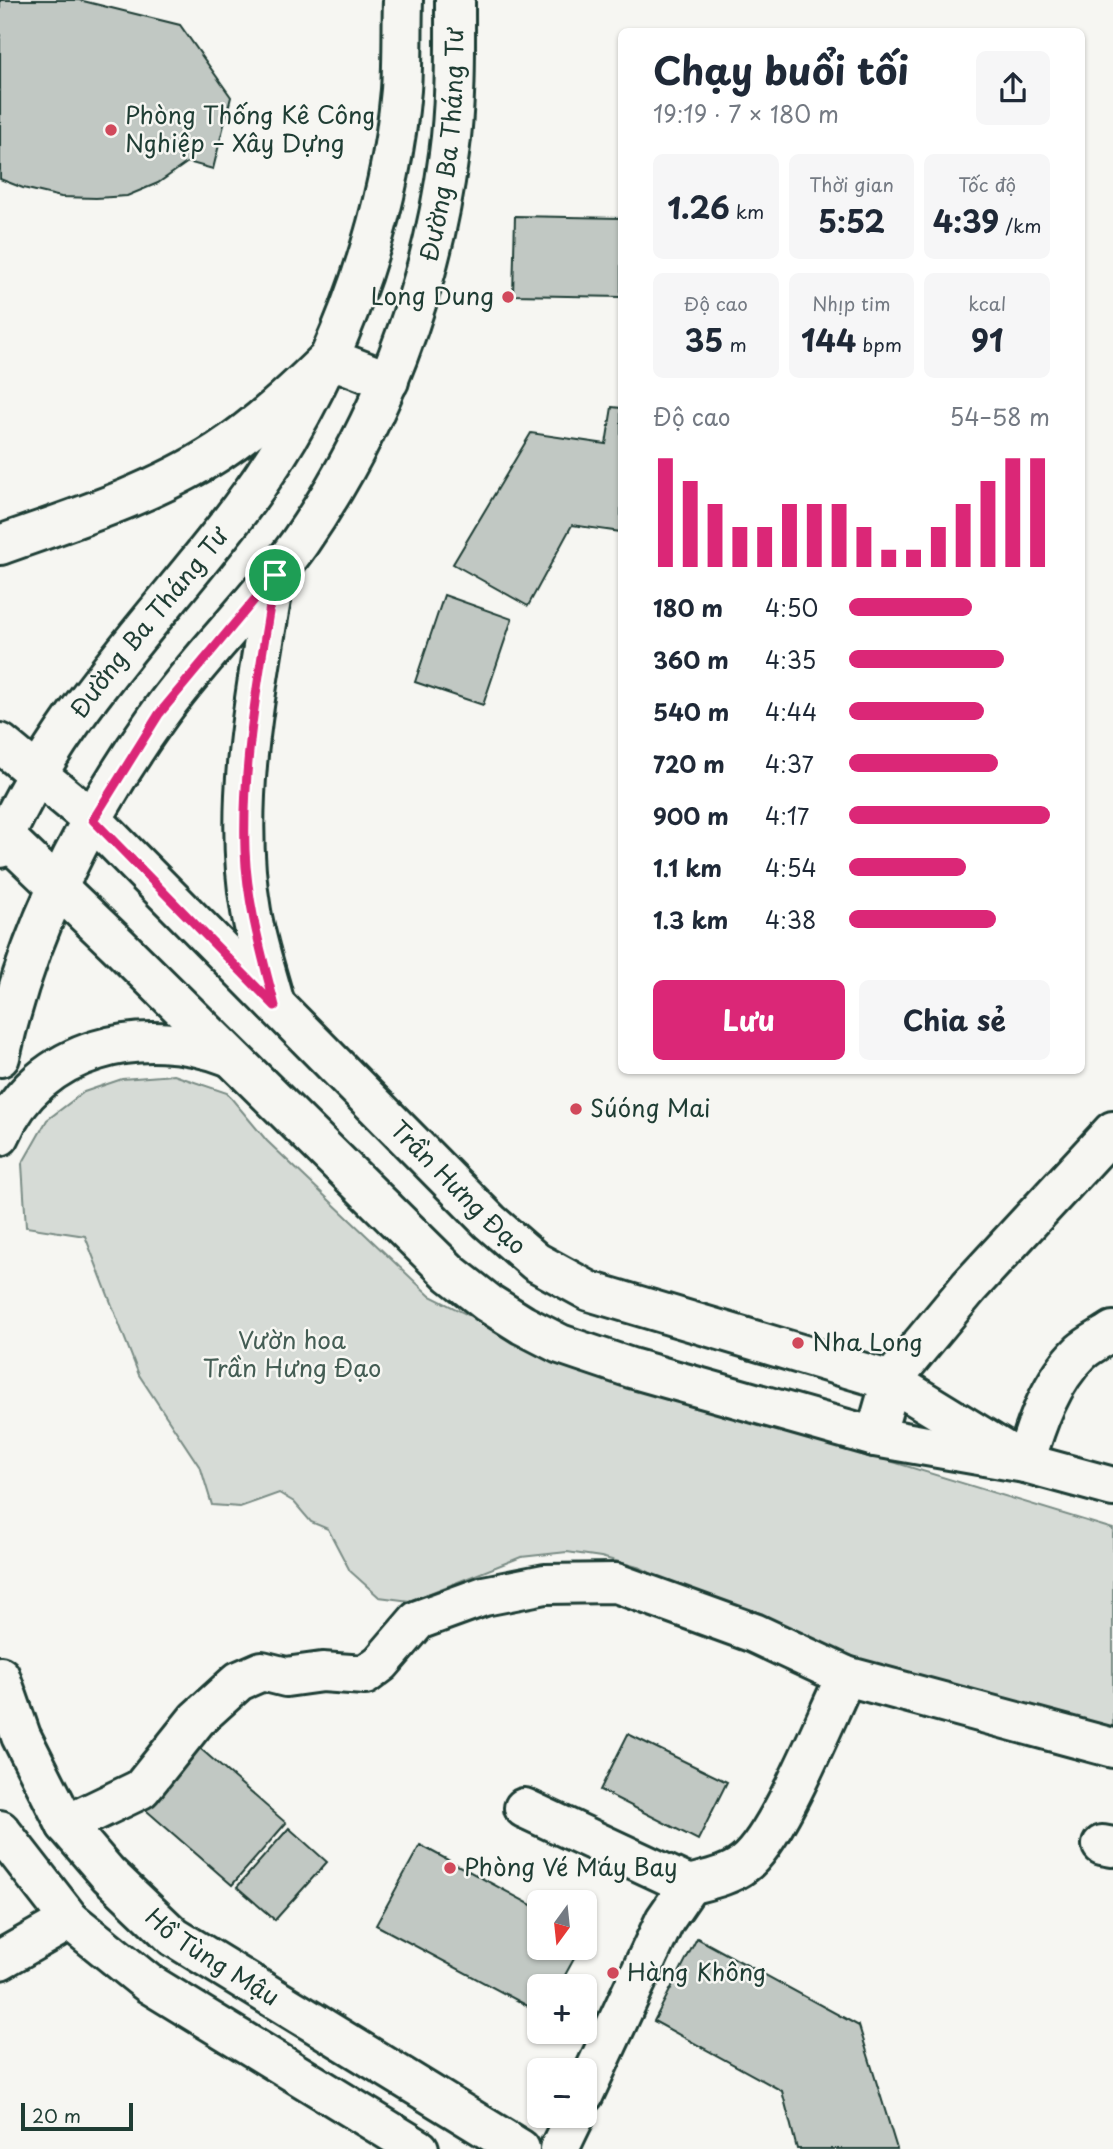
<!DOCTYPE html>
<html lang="vi">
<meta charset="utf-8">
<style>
body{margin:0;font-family:"Playpen Sans",sans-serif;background:#f6f6f7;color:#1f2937;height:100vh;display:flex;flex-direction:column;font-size:26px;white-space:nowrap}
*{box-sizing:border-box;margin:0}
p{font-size:23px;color:#747a83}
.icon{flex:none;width:38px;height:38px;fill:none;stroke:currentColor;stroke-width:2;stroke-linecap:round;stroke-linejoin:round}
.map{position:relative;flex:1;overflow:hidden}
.side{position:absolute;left:618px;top:28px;width:467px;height:1046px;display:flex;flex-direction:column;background:#fff;border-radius:10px;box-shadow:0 2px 5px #0004}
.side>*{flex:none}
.needle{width:46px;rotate:195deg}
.tools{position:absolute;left:527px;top:1890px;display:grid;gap:14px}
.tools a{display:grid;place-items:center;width:70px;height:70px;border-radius:10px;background:#fff;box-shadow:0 2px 5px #0004;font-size:35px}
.scale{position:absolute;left:21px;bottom:18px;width:112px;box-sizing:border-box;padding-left:7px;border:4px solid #1f3d34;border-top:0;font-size:19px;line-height:24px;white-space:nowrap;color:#1f3d34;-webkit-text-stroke:5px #f6f6f2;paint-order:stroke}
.pin{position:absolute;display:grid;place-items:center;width:60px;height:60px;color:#fff;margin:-30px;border:4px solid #fff;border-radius:50%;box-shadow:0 2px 7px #0007}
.round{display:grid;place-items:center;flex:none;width:74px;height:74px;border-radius:10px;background:#f6f6f7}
.head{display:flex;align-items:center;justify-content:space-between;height:119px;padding:0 35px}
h1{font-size:38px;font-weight:700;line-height:52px}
.stats{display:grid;grid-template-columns:repeat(3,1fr);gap:10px;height:119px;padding:7px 35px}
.stats div{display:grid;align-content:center;border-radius:10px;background:#f6f6f7;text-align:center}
.stats b{font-size:30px;font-weight:700}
.stats small{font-size:19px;font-weight:400}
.stats p{font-size:19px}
.chart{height:196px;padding:14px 35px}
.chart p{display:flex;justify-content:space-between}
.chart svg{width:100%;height:126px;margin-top:7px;stroke:#db2777;stroke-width:6}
.cta{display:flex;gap:14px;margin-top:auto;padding:14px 35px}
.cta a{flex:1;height:80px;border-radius:10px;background:#db2777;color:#fff;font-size:28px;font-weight:700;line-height:80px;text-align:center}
.cta a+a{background:#f6f6f7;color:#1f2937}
ul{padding:0 35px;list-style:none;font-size:23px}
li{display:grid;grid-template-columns:112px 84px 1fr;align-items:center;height:52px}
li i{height:18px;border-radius:9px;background:#db2777}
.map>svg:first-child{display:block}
.green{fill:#d6dbd6;stroke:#7a8c85;stroke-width:2}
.building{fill:#c1c8c3;stroke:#1f3d34;stroke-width:2}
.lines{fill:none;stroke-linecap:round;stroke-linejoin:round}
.minor-casing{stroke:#1f3d34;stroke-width:44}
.major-casing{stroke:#1f3d34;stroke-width:44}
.minor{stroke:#f6f6f2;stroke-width:38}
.major{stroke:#f6f6f2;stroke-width:38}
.route-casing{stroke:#fff;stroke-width:14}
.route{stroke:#db2777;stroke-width:9}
.poi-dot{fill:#d1495b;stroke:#f6f6f2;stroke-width:2.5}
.labels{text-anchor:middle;stroke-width:5;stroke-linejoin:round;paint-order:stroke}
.poi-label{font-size:24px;fill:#1f3d34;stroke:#f6f6f2;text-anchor:start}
.street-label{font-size:24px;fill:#1f3d34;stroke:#f6f6f2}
.park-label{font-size:24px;fill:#445d54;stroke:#f6f6f2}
</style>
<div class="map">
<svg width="1113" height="2149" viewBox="0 0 1113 2149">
<rect width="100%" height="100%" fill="#f6f6f2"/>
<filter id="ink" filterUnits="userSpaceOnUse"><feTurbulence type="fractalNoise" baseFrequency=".0143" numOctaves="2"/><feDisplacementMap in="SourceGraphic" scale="14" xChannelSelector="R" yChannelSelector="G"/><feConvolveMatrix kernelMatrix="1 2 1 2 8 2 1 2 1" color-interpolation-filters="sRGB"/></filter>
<g filter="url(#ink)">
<!-- green -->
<path class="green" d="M174 1075 227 1093 267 1141 430 1296 558 1360 1113 1529V1735L856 1666 685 1592 641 1568 601 1557 567 1552 521 1557 410 1601 379 1597 350 1571 328 1529 311 1522 294 1502 279 1493 240 1507 212 1505 201 1469 139 1375 85 1236 26 1227 22 1164 47 1120 84 1092 122 1079Z"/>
<!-- building -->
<g class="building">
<path d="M0 0H79L180 25 231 97 213 169 188 162 158 183 127 196 96 198 61 197 23 188 0 179Z"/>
<path d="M515 216 621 218V297L513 295Z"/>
<path d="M612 407 621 408V532L572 525 528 606 453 564 531 433 606 444Z"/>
<path d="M444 595 512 619 483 705 415 682Z"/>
<path d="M628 1734 727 1782 698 1840 600 1790Z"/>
<path d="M194 1743 286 1823 232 1885 140 1805Z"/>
<path d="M289 1828 327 1862 275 1920 237 1887Z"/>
<path d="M420 1845 539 1909V1948H580L559 1986H539V2012L376 1925Z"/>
<path d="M697 1938 859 2026 897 2149H797L782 2091 654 2021Z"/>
</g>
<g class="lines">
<defs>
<g id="minor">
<path d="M875 1437 891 1381 969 1287 1113 1131"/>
<path d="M1025 1463C1036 1424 1051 1381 1081 1352 1090 1344 1103 1338 1113 1331"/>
<path d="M524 1808 689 1885 665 1920 584 2094"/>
<path d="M66 1825 141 1789 197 1719 239 1681 262 1671 286 1677 322 1672 365 1675 381 1663 418 1620 484 1596 545 1584 616 1583 754 1633 846 1676 1113 1748"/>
<path d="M1102 1845 1113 1847"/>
<path d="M689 1885C707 1880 729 1876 744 1864 778 1838 825 1719 846 1676"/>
<path d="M0 1960 70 1920"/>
<path d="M559 2149 575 2116"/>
</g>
<g id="major">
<path d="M0 545C73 519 153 494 218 452 259 425 294 392 329 358L389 381"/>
<path d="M275 576C257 685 232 801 251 911 256 942 267 974 275 1004"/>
<path id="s1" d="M0 743 93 820 490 1222 536 1262 589 1291 891 1381 1008 1453"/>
<path d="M0 832 118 945 451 1274 488 1303 523 1325 560 1344 631 1368 875 1437 1025 1463 1113 1487"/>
<path id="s2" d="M0 848C54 719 157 619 240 509 329 391 388 236 401 90 403 60 402 30 403 0"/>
<path id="s3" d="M0 1057C27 934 85 818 158 716 201 655 257 603 300 542 380 426 431 293 449 154 456 103 455 51 455 0"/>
<path d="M0 1136C38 1046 144 1024 228 1056"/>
<path id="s4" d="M0 1676 21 1736 66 1825 108 1874 174 1937 520 2149"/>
<path d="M0 1830 70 1920 148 1983 419 2149"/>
</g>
</defs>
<!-- minor casing -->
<use href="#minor" class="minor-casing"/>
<!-- major casing -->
<use href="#major" class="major-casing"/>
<!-- minor -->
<use href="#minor" class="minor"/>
<!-- major -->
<use href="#major" class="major"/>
</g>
</g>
<g class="lines" filter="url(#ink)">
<defs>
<path id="route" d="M275 575C261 665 242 758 245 850 247 904 262 955 275 1006L93 820 159 714Z"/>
</defs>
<!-- route casing -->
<use href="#route" class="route-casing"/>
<!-- route -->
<use href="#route" class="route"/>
</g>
<!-- markers -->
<g class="poi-dot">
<circle cx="111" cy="130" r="7"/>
<circle cx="508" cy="297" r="7"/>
<circle cx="576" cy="1109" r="7"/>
<circle cx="798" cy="1343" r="7"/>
<circle cx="450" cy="1868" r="7"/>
<circle cx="613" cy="1973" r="7"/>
</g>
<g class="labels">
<!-- poi labels -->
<g class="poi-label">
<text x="125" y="124">Phòng Thống Kê Công<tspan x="125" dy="28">Nghiệp – Xây Dựng</tspan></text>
<text x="494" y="305" text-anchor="end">Long Dung</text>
<text x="590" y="1117">Súóng Mai</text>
<text x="812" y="1351">Nha Long</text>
<text x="464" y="1876">Phòng Vé Máy Bay</text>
<text x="627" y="1981">Hàng Không</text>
</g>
<!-- street labels -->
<g class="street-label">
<text dy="8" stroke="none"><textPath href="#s3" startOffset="1031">Đường Ba Tháng Tư</textPath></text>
<text dy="8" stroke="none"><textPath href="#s2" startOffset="271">Đường Ba Tháng Tư</textPath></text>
<text dy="8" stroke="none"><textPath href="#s1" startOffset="639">Trần Hưng Đạo</textPath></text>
<text dy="8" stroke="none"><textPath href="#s4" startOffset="362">Hồ Tùng Mậu</textPath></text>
</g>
<!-- park labels -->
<g class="park-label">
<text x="292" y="1349">Vườn hoa<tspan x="292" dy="28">Trần Hưng Đạo</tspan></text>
</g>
</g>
</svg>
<div class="tools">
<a><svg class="needle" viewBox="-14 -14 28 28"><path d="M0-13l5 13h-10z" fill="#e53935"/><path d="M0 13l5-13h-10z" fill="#747a83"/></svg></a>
<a>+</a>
<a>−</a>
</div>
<div class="scale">20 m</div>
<div class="pin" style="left:275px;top:575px;background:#1e9e55"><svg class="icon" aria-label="arrive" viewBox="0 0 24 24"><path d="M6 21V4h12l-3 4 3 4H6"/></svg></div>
<section class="side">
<div class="head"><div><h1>Chạy buổi tối</h1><p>19:19 · 7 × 180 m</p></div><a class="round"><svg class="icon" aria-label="share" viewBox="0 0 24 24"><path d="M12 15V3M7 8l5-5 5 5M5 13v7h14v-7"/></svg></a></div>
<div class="stats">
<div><b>1.26<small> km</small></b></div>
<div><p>Thời gian</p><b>5:52</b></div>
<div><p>Tốc độ</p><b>4:39<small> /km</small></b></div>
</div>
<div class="stats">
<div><p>Độ cao</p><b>35<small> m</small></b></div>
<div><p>Nhịp tim</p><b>144<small> bpm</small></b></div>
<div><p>kcal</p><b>91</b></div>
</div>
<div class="chart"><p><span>Độ cao</span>54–58 m</p>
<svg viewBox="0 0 160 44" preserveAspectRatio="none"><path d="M5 44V6M15 44V14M25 44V22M35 44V30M45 44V30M55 44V22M65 44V22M75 44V22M85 44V30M95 44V38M105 44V38M115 44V30M125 44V22M135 44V14M145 44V6M155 44V6"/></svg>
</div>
<ul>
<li><b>180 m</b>4:50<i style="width:61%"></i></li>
<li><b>360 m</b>4:35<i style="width:77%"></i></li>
<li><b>540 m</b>4:44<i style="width:67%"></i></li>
<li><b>720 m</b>4:37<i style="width:74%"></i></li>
<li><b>900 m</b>4:17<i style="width:100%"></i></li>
<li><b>1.1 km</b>4:54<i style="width:58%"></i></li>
<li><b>1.3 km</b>4:38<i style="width:73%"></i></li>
</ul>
<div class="cta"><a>Lưu</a><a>Chia sẻ</a></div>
</section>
</div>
